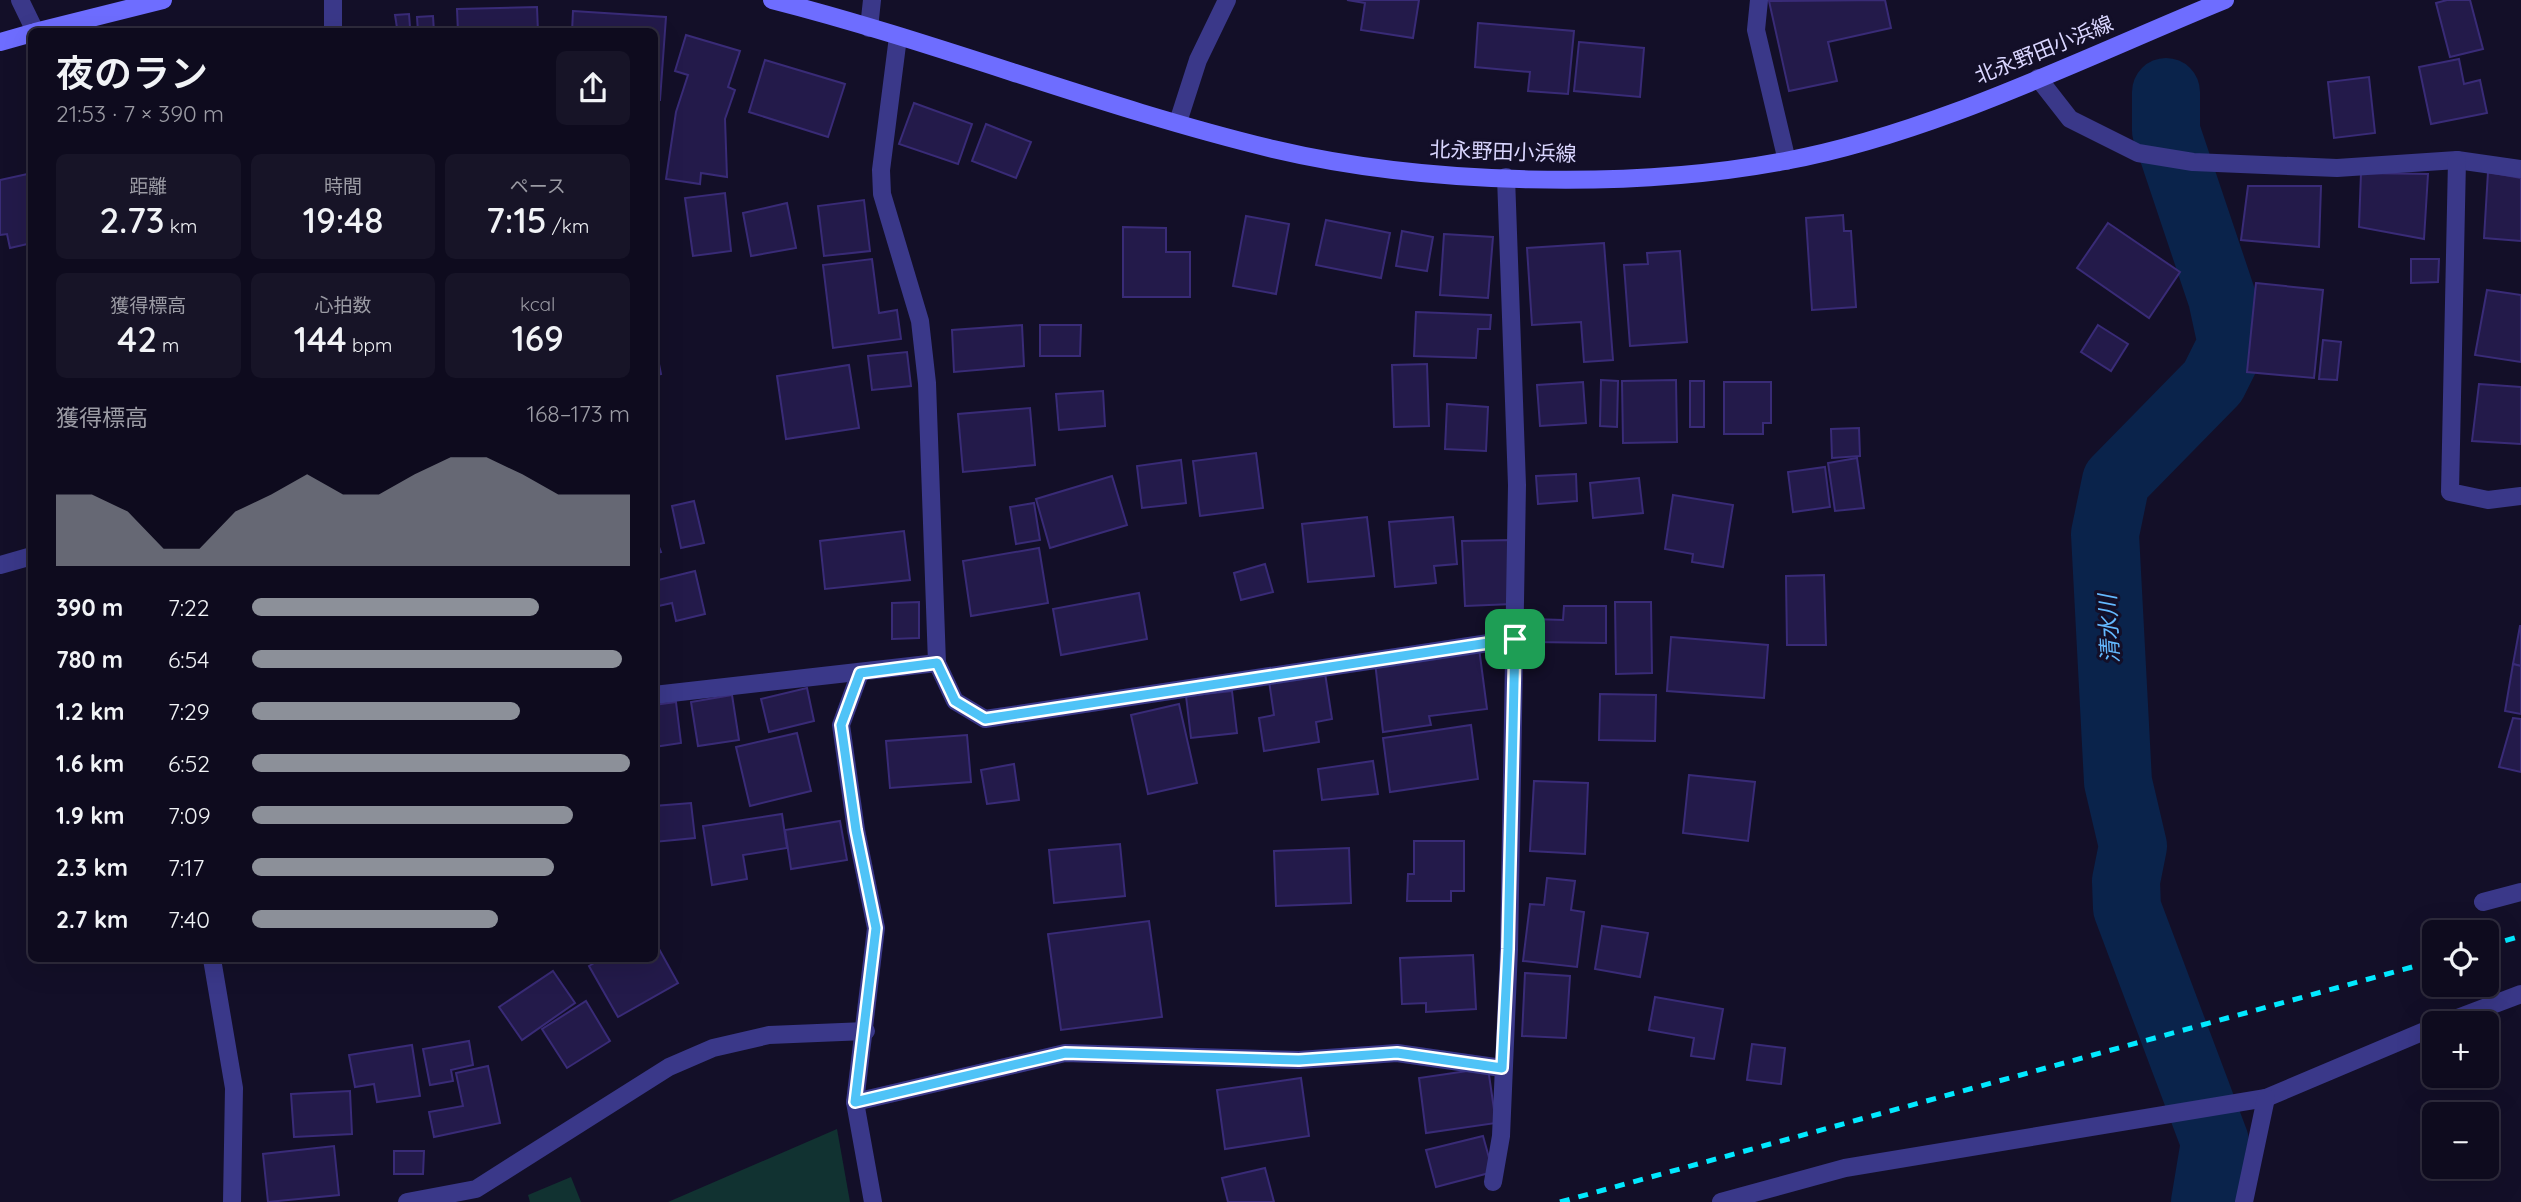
<!DOCTYPE html>
<html lang="ja">
<meta charset="utf-8">
<style>
body{margin:0;font-family:Quicksand,"Noto Sans JP",sans-serif;background:#171427;color:#f1f3f6;height:100vh;display:flex;flex-direction:column;font-size:26px;white-space:nowrap}
*{box-sizing:border-box;margin:0}
p{font-size:23px;color:#9b9ba4}
.icon{flex:none;width:38px;height:38px;fill:none;stroke:currentColor;stroke-width:2;stroke-linecap:round;stroke-linejoin:round}
.map{position:relative;flex:1;overflow:hidden}
.sheet{position:absolute;left:28px;top:28px;width:630px;height:934px;display:flex;flex-direction:column;background:#0e0b1e;border-radius:10px;box-shadow:0 7px 28px #0002,0 0 0 2px #2e2b3c}
.sheet>*{flex:none}
.controls{position:absolute;left:2422px;top:920px;display:grid;gap:14px}
.controls a{display:grid;place-items:center;width:77px;height:77px;border-radius:10px;background:#0e0b1e;box-shadow:0 7px 28px #0002,0 0 0 2px #2e2b3c;font-size:35px}
.pin{position:absolute;display:grid;place-items:center;width:60px;height:60px;color:#fff;margin:-30px;border-radius:14px;box-shadow:0 4px 10px #0006}
.round{display:grid;place-items:center;flex:none;width:74px;height:74px;border-radius:10px;background:#171427}
.overview{display:flex;align-items:center;justify-content:space-between;height:119px;padding:0 28px}
h1{font-size:38px;font-weight:600;line-height:52px}
.figures{display:grid;grid-template-columns:repeat(3,1fr);gap:10px;height:119px;padding:7px 28px}
.figures div{display:grid;align-content:center;border-radius:10px;background:#171427;text-align:center}
.figures b{font-size:35px;font-weight:600}
.figures small{font-size:19px;font-weight:400}
.figures p{font-size:19px}
.chart{height:196px;padding:14px 28px}
.chart p{display:flex;justify-content:space-between}
.chart svg{width:100%;height:126px;margin-top:7px;fill:#8c9099;opacity:.7}
ul{padding:0 28px;list-style:none;font-size:23px}
li{display:grid;grid-template-columns:112px 84px 1fr;align-items:center;height:52px}
li i{height:18px;border-radius:9px;background:#8c9099}
.map>svg:first-child{display:block}
.green{fill:#113231}
.lines{fill:none;stroke-linecap:round;stroke-linejoin:round}
.river{stroke:#0a234b;stroke-width:68}
.building{fill:#231a4a;stroke:#392b77;stroke-width:2}
.minor{stroke:#3a3889;stroke-width:18}
.tertiary{stroke:#3a3889;stroke-width:18}
.secondary{stroke:#6e6dff;stroke-width:18}
.rail{stroke:#02e9ff;stroke-width:5;stroke-dasharray:10 9;stroke-linecap:butt}
.route-casing{stroke:#fff;stroke-width:14}
.route{stroke:#4fc3f7;stroke-width:9}
.labels{text-anchor:middle;stroke-width:6;stroke-linejoin:round;paint-order:stroke}
.street-label{font-size:21px;fill:#dad6ff;stroke:#130f28}
.water-label{font-size:23px;font-style:italic;fill:#64b9ff;stroke:#130f28}
</style>
<div class="map">
<svg width="2521" height="1202" viewBox="0 0 2521 1202">
<rect width="100%" height="100%" fill="#130f28"/>
<!-- green -->
<g class="green">
<path d="M837 1129 850 1202H668Z"/>
<path d="M571 1177 581 1202H530L528 1195Z"/>
</g>
<g class="lines">
<!-- river -->
<path class="river" d="M2166 92V131L2222 298 2232 344 2213 382 2116 481 2105 534 2118 782 2133 846 2126 881 2127 908 2215 1142 2205 1202"/>
</g>
<!-- building -->
<g class="building">
<path d="M1347 0H1419L1413 38 1361 30 1365 3Z"/>
<path d="M1885 0 1891 28 1828 42 1837 81 1789 91 1769 1Z"/>
<path d="M2447 0H2470L2483 49 2450 57 2436 3Z"/>
<path d="M537 7 538 32H458L457 9Z"/>
<path d="M573 11 666 17 660 100H654V32H572Z"/>
<path d="M409 14 410 27 397 28 395 15Z"/>
<path d="M433 16 434 32H418L417 17Z"/>
<path d="M1478 23 1574 31 1568 94 1528 91 1530 72 1475 67Z"/>
<path d="M686 35 740 51 728 87 735 90 725 119 727 177 701 173 700 184 666 179 676 112 688 75 675 71Z"/>
<path d="M1579 42 1644 48 1640 97 1574 91Z"/>
<path d="M2459 59 2464 84 2480 80 2487 113 2431 124 2419 67Z"/>
<path d="M765 60 845 84 828 137 749 112Z"/>
<path d="M2369 77 2375 133 2334 138 2328 82Z"/>
<path d="M914 103 972 124 958 164 899 144Z"/>
<path d="M986 124 1031 142 1016 178 972 161Z"/>
<path d="M2488 172 2521 178V241L2484 238Z"/>
<path d="M32 173V243L10 248 7 234 0 235V180Z"/>
<path d="M2361 173 2428 174 2424 239 2359 227Z"/>
<path d="M2248 186H2321L2319 247 2241 240Z"/>
<path d="M725 193 731 251 693 256 685 198Z"/>
<path d="M864 200 870 251 824 256 818 206Z"/>
<path d="M787 203 796 248 751 256 743 213Z"/>
<path d="M1843 215 1844 231H1851L1856 307 1812 310 1806 218Z"/>
<path d="M1246 216 1289 224 1276 294 1233 286Z"/>
<path d="M1326 220 1390 233 1381 278 1316 265Z"/>
<path d="M2108 223 2180 272 2149 318 2077 268Z"/>
<path d="M1123 227 1166 228V252H1190V297H1123Z"/>
<path d="M1402 231 1433 237 1427 271 1396 266Z"/>
<path d="M1444 234 1493 237 1488 298 1440 295Z"/>
<path d="M1604 243 1613 360 1584 362 1581 322 1532 325 1527 248Z"/>
<path d="M1680 251 1687 342 1630 346 1624 265 1648 264 1647 253Z"/>
<path d="M872 259 879 313 897 310 901 339 833 348 823 265Z"/>
<path d="M2411 259H2439L2438 282 2411 283Z"/>
<path d="M2256 283 2323 290 2314 378 2247 372Z"/>
<path d="M2487 290 2521 295V362L2475 355Z"/>
<path d="M1416 312 1491 315 1490 329H1478L1476 358 1414 356Z"/>
<path d="M1022 325 1024 366 954 372 952 330Z"/>
<path d="M1040 325H1081L1080 356H1040Z"/>
<path d="M2098 325 2128 344 2111 371 2081 352Z"/>
<path d="M654 339 661 374 654 376Z"/>
<path d="M2323 340 2341 342 2337 380 2319 379Z"/>
<path d="M907 352 911 386 872 390 868 356Z"/>
<path d="M1427 364 1429 426 1394 427 1392 365Z"/>
<path d="M849 365 859 428 786 439 777 376Z"/>
<path d="M1601 380 1618 381 1617 427 1600 426Z"/>
<path d="M1676 380 1677 442 1623 443 1622 381Z"/>
<rect x="1690" y="381" width="14" height="46"/>
<path d="M1583 382 1586 423 1540 426 1537 385Z"/>
<path d="M1724 382H1771V423H1763V434H1724Z"/>
<path d="M2479 384 2521 387V444L2472 441Z"/>
<path d="M1103 391 1105 426 1059 430 1056 394Z"/>
<path d="M1447 404 1488 407 1486 451 1445 449Z"/>
<path d="M1030 408 1035 465 963 472 958 414Z"/>
<path d="M1859 428 1860 456 1832 458 1831 429Z"/>
<path d="M1256 453 1263 508 1200 516 1193 461Z"/>
<path d="M1857 458 1864 508 1835 511 1828 463Z"/>
<path d="M1181 460 1186 503 1142 508 1137 466Z"/>
<path d="M1825 467 1830 507 1793 512 1788 472Z"/>
<path d="M1576 474 1577 501 1538 504 1536 476Z"/>
<path d="M1112 476 1127 525 1050 548 1036 499Z"/>
<path d="M1639 478 1643 513 1593 518 1590 483Z"/>
<path d="M1673 495 1733 505 1723 567 1692 562 1693 554 1665 549Z"/>
<path d="M694 501 704 543 681 548 672 506Z"/>
<path d="M1034 503 1040 540 1016 544 1010 507Z"/>
<path d="M1367 517 1374 576 1308 582 1302 524Z"/>
<path d="M1453 517 1457 564 1434 566 1436 583 1395 587 1389 522Z"/>
<path d="M904 531 910 580 825 589 820 541Z"/>
<path d="M654 534 661 552 654 554Z"/>
<path d="M1511 540 1513 604 1465 606 1462 541Z"/>
<path d="M1039 548 1048 603 971 616 963 561Z"/>
<path d="M1265 564 1273 592 1241 600 1234 573Z"/>
<path d="M695 571 705 614 676 621 672 603 654 607V581Z"/>
<path d="M1824 575 1826 645H1787L1786 576Z"/>
<path d="M1139 593 1147 639 1061 655 1053 609Z"/>
<path d="M919 602V638L892 639V603Z"/>
<path d="M1615 602H1651L1652 673 1616 674Z"/>
<path d="M1564 606H1606V643L1533 642V619L1563 620Z"/>
<path d="M2520 626H2521V666L2513 664Z"/>
<path d="M1671 637 1768 645 1764 698 1667 691Z"/>
<path d="M1479 648 1487 709 1429 716 1431 725 1383 732 1375 662Z"/>
<path d="M2513 664 2521 666V714L2505 711Z"/>
<path d="M1325 673 1332 719 1316 722 1319 742 1264 751 1259 718 1274 715 1269 681Z"/>
<path d="M807 688 814 721 769 732 761 699Z"/>
<path d="M1232 691 1237 733 1191 738 1186 696Z"/>
<path d="M1600 694 1656 695 1655 741 1599 740Z"/>
<path d="M732 695 739 740 698 746 691 702Z"/>
<path d="M676 702 681 743 654 747V705Z"/>
<path d="M1179 704 1197 783 1148 794 1131 715Z"/>
<path d="M2513 718 2521 719V772L2499 767Z"/>
<path d="M1471 725 1478 779 1390 792 1383 738Z"/>
<path d="M797 733 811 791 750 806 736 747Z"/>
<path d="M967 735 971 782 890 788 886 741Z"/>
<path d="M1373 761 1378 794 1322 800 1318 769Z"/>
<path d="M1014 764 1019 800 987 804 981 770Z"/>
<path d="M1689 775 1755 782 1748 841 1683 833Z"/>
<path d="M1534 781 1588 783 1585 854 1530 851Z"/>
<path d="M691 803 695 838 654 842V806Z"/>
<path d="M782 814 787 848 743 855 747 879 712 885 703 826Z"/>
<path d="M840 821 847 860 791 869 785 830Z"/>
<path d="M1414 841H1464V891H1451V901H1407L1408 874H1414Z"/>
<path d="M1120 844 1125 896 1054 903 1049 850Z"/>
<path d="M1349 848 1351 903 1276 906 1274 851Z"/>
<path d="M1547 878 1575 881 1571 910 1584 912 1577 967 1523 961 1530 904 1544 905Z"/>
<path d="M1149 921 1162 1017 1061 1030 1048 934Z"/>
<path d="M1602 926 1648 933 1640 977 1595 969Z"/>
<path d="M654 940 678 983 618 1017 589 966 601 959H654Z"/>
<path d="M1473 955 1476 1009 1426 1012V1003L1402 1004 1400 958Z"/>
<path d="M553 971 575 1003 522 1040 499 1007Z"/>
<path d="M1525 973 1570 976 1566 1038 1522 1036Z"/>
<path d="M1655 997 1723 1009 1714 1059 1691 1056 1694 1038 1649 1030Z"/>
<path d="M586 1001 610 1041 567 1068 542 1029Z"/>
<path d="M469 1041 473 1065 451 1070 453 1081 430 1085 423 1049Z"/>
<path d="M1752 1044 1785 1048 1781 1084 1747 1080Z"/>
<path d="M412 1045 420 1096 377 1102 374 1084 355 1087 349 1055Z"/>
<path d="M488 1066 500 1123 434 1137 429 1112 463 1106 456 1073Z"/>
<path d="M1488 1068 1496 1123 1426 1133 1419 1078Z"/>
<path d="M1301 1078 1309 1136 1225 1149 1217 1090Z"/>
<path d="M350 1091 352 1134 294 1137 291 1094Z"/>
<path d="M1483 1136 1493 1172 1436 1187 1426 1150Z"/>
<path d="M334 1146 339 1195 268 1202 263 1154Z"/>
<path d="M394 1151H424L423 1174H394Z"/>
<path d="M1265 1168 1274 1202H1228L1222 1178Z"/>
</g>
<g class="lines">
<!-- minor -->
<g class="minor">
<path d="M20 0 35 31"/>
<path d="M1759 0 1756 30 1787 161"/>
<path d="M869 28 872 0"/>
<path d="M333 32V0"/>
<path d="M898 37 881 170 882 194 920 321 927 383 937 663 955 701 985 719 1515 639"/>
<path d="M2038 78 2070 119 2138 153 2193 162 2337 168 2457 160 2521 169"/>
<path d="M2457 160 2450 492 2488 500 2521 496"/>
<path d="M0 565 32 556"/>
<path d="M860 673 841 725 856 830 876 928 855 1102 873 1202"/>
<path d="M654 695 937 663"/>
<path d="M2483 902 2521 892"/>
<path d="M212 959 234 1088 232 1202"/>
<path d="M2442 1024 2521 994"/>
<path d="M855 1102 1065 1053 1299 1060 1397 1053 1502 1068"/>
<path d="M1493 1182 1501 1136 1509 949 1517 485 1506 177"/>
<path d="M407 1202 476 1189 669 1067 713 1048 769 1035 866 1031"/>
<path d="M1721 1202 1845 1168 2266 1098 2434 1027"/>
<path d="M2244 1202 2266 1098"/>
</g>
<!-- tertiary -->
<path class="tertiary" d="M1178 122 1198 60 1227 0"/>
<!-- secondary -->
<g class="secondary">
<path d="M772 0C941 43 1103 108 1273 149 1425 185 1632 190 1785 161 1935 133 2085 57 2225 0"/>
<path d="M35 32 163 0"/>
<path d="M0 42 32 33"/>
</g>
<!-- rail -->
<g class="rail">
<path d="M2487 946 2521 936"/>
<path d="M1560 1202 2434 961"/>
</g>
</g>
<g class="lines">
<defs>
<path id="route" d="M1515 639 1508 949 1502 1068 1397 1053 1299 1060 1065 1053 855 1102 876 928 856 830 841 725 860 673 937 663 955 701 985 719Z"/>
</defs>
<!-- route casing -->
<use href="#route" class="route-casing"/>
<!-- route -->
<use href="#route" class="route"/>
</g>
<g class="labels">
<!-- street labels -->
<g class="street-label">
<text transform="translate(2044 50) rotate(-22)" y="7">北永野田小浜線</text>
<text transform="translate(1503 152) rotate(2)" y="7">北永野田小浜線</text>
</g>
<!-- water labels -->
<g class="water-label">
<text transform="translate(2109 629) rotate(-93)" y="8">清水川</text>
</g>
</g>
</svg>
<div class="controls">
<a><svg class="icon" aria-label="locate" viewBox="0 0 24 24"><circle cx="12" cy="12" r="6"/><path d="M12 2v4M12 18v4M2 12h4M18 12h4"/></svg></a>
<a>+</a>
<a>−</a>
</div>
<div class="pin" style="left:1515px;top:639px;background:#1e9e55"><svg class="icon" aria-label="arrive" viewBox="0 0 24 24"><path d="M6 21V4h12l-3 4 3 4H6"/></svg></div>
<section class="sheet">
<div class="overview"><div><h1>夜のラン</h1><p>21:53 · 7 × 390 m</p></div><a class="round"><svg class="icon" aria-label="share" viewBox="0 0 24 24"><path d="M12 15V3M7 8l5-5 5 5M5 13v7h14v-7"/></svg></a></div>
<div class="figures">
<div><p>距離</p><b>2.73<small> km</small></b></div>
<div><p>時間</p><b>19:48</b></div>
<div><p>ペース</p><b>7:15<small> /km</small></b></div>
</div>
<div class="figures">
<div><p>獲得標高</p><b>42<small> m</small></b></div>
<div><p>心拍数</p><b>144<small> bpm</small></b></div>
<div><p>kcal</p><b>169</b></div>
</div>
<div class="chart"><p><span>獲得標高</span>168–173 m</p>
<svg viewBox="0 0 160 44" preserveAspectRatio="none"><path d="M0 44V19L10 19L20 25L30 38L40 38L50 25L60 19L70 12L80 19L90 19L100 12L110 6L120 6L130 12L140 19L150 19L160 19V44z"/></svg>
</div>
<ul>
<li><b>390 m</b>7:22<i style="width:76%"></i></li>
<li><b>780 m</b>6:54<i style="width:98%"></i></li>
<li><b>1.2 km</b>7:29<i style="width:71%"></i></li>
<li><b>1.6 km</b>6:52<i style="width:100%"></i></li>
<li><b>1.9 km</b>7:09<i style="width:85%"></i></li>
<li><b>2.3 km</b>7:17<i style="width:80%"></i></li>
<li><b>2.7 km</b>7:40<i style="width:65%"></i></li>
</ul>
</section>
</div>
